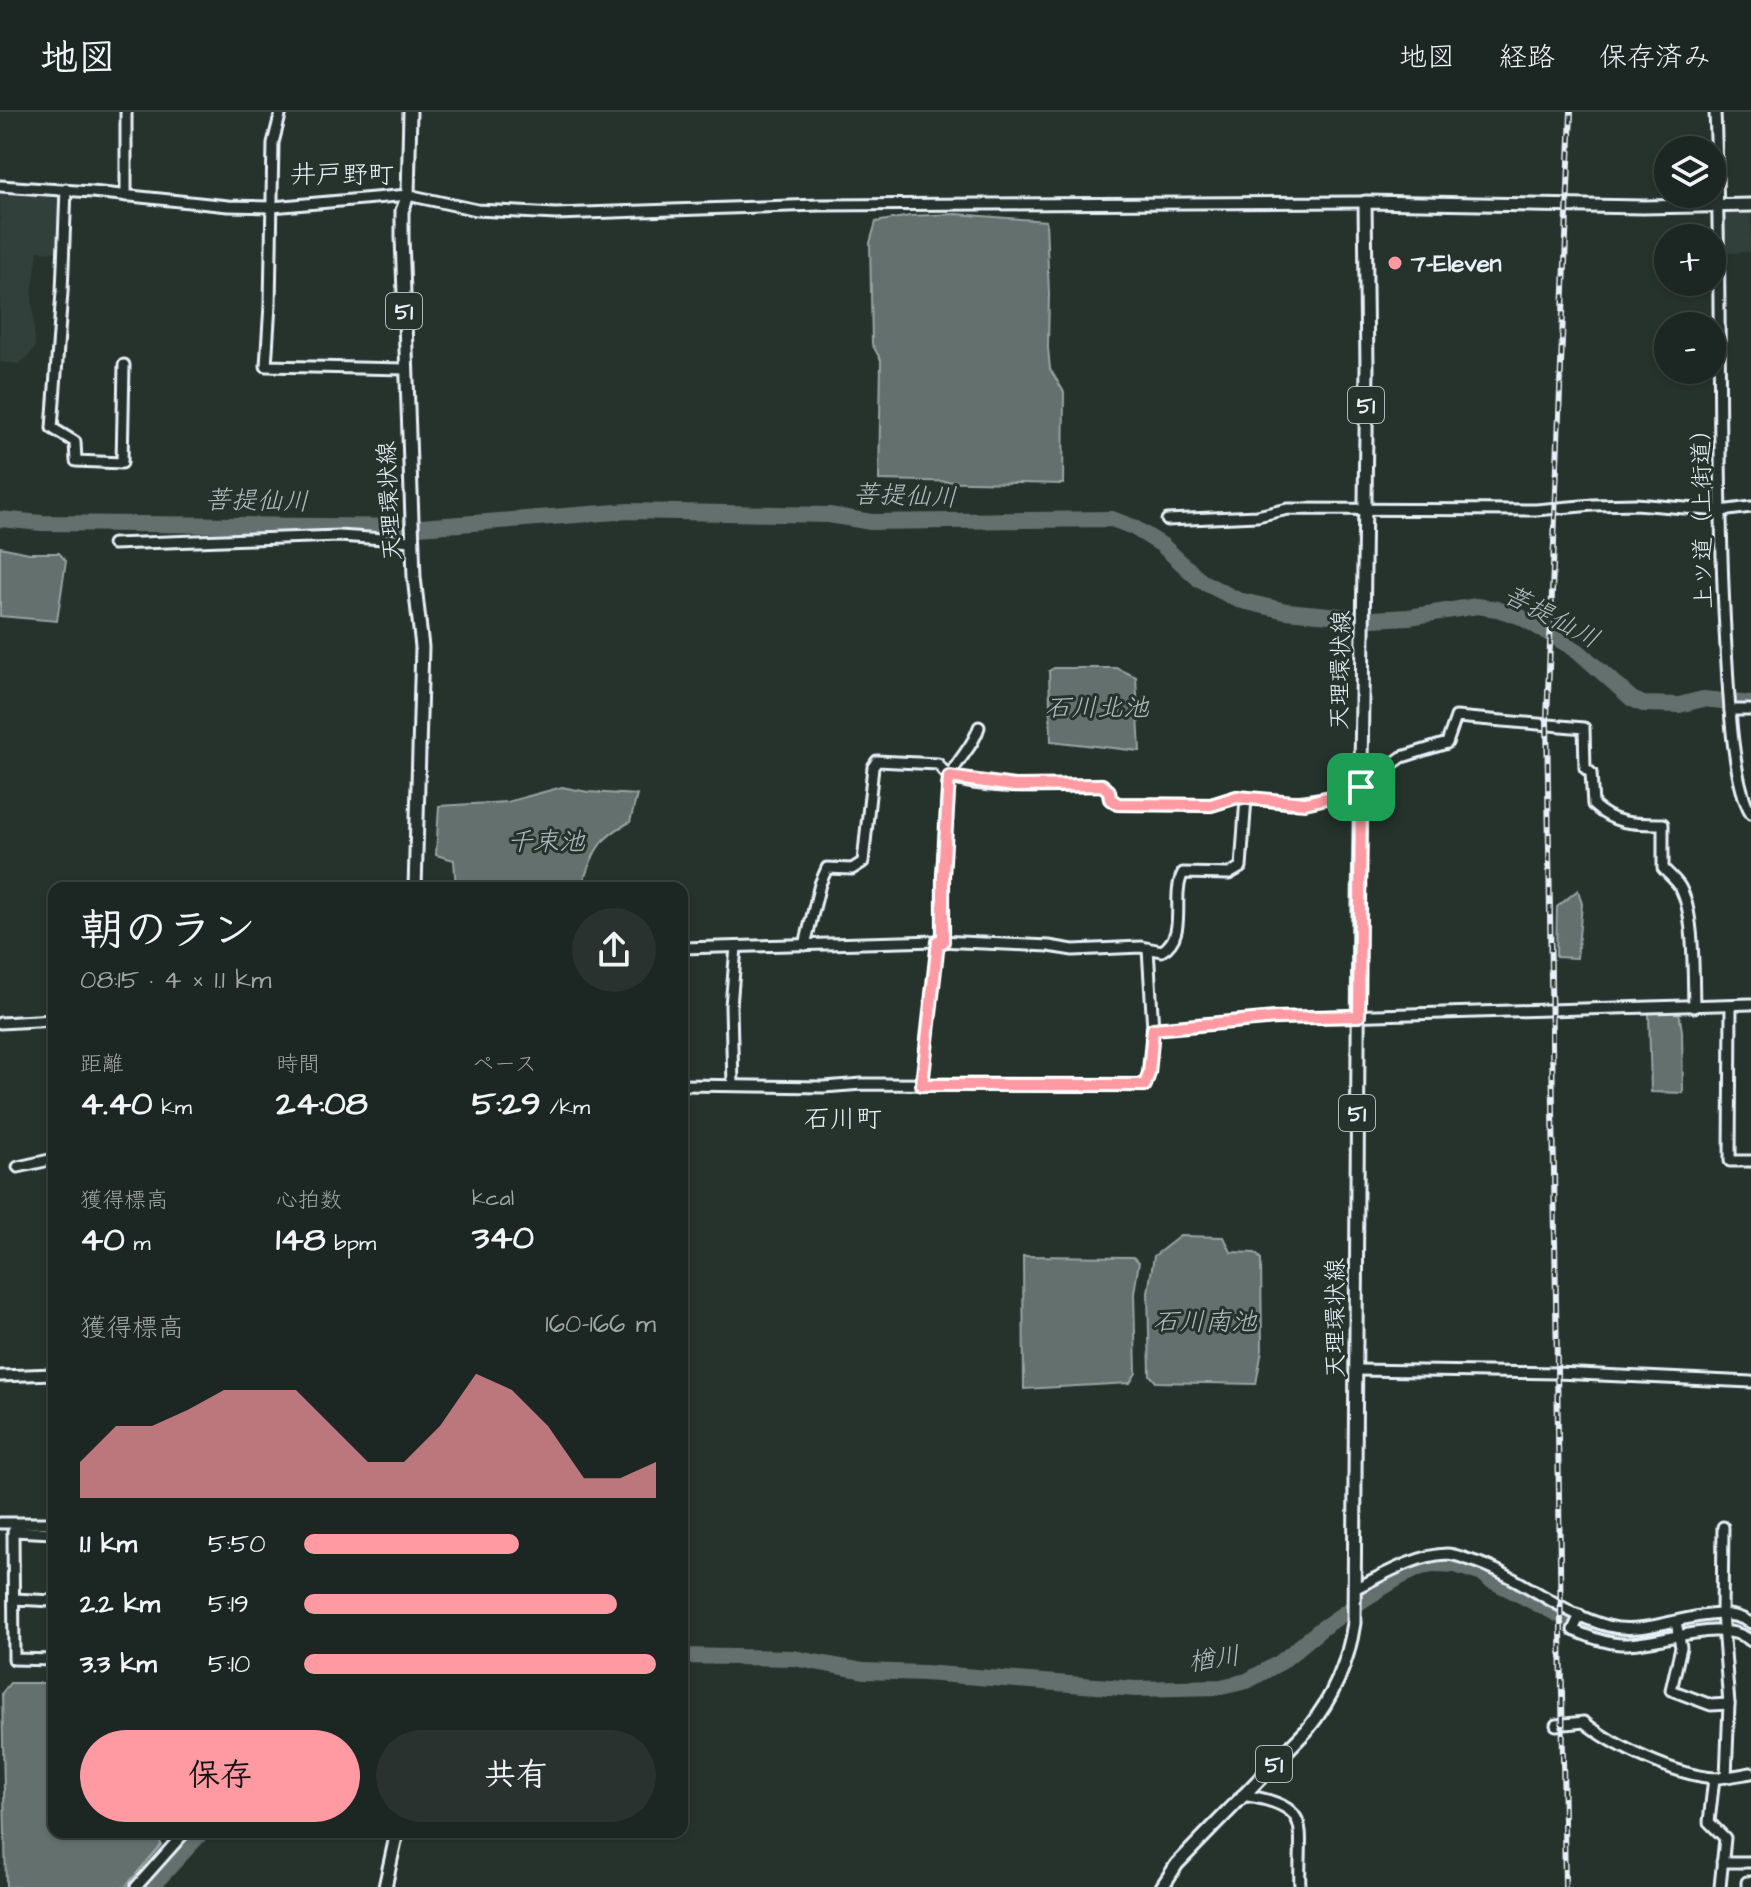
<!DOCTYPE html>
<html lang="ja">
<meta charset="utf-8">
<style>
body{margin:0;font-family:"Architects Daughter","Klee One",sans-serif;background:#29322f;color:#f1f3f6;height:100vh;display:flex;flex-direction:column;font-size:30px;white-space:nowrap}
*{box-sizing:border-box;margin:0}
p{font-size:26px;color:#a0a5a5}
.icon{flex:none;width:44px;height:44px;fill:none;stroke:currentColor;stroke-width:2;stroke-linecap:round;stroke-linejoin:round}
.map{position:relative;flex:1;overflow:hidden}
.panel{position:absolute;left:48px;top:770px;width:640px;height:956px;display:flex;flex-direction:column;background:#1c2622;border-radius:16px;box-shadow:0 2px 6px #0004,0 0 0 2px #3a4340}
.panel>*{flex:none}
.buttons{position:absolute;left:1654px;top:24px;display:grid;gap:16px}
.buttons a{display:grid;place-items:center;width:72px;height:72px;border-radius:50%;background:#1c2622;box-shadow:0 2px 6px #0004,0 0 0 2px #3a4340;font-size:40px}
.pin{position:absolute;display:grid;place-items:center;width:68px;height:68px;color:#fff;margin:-34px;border-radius:16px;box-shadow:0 4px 12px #0006}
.round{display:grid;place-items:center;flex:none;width:84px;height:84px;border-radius:42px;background:#29322f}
.head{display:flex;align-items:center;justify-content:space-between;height:136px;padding:0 32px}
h1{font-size:44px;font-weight:700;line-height:60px}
.figures{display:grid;grid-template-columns:repeat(3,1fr);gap:12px;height:136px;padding:8px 32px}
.figures div{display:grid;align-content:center}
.figures b{font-size:34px;font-weight:700}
.figures small{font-size:22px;font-weight:400}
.figures p{font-size:22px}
.chart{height:224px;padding:16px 32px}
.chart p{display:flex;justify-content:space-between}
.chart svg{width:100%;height:144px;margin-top:8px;fill:#ff9aa2;opacity:.7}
.action{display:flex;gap:16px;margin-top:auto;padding:16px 32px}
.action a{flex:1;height:92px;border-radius:48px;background:#ff9aa2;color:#111;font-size:32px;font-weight:700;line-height:92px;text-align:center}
.action a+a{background:#29322f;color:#f1f3f6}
ul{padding:0 32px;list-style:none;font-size:26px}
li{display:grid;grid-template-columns:128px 96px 1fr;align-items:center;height:60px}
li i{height:20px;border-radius:10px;background:#ff9aa2}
header{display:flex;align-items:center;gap:48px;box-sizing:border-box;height:112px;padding:0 40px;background:#1c2622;border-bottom:2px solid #3a4340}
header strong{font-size:38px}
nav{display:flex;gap:44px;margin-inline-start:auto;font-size:28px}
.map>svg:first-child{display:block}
.built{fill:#333f3a}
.water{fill:#636f6d;stroke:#98a3a5;stroke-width:2}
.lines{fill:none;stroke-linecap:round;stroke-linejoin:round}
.river{stroke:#636f6d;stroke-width:16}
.minor-casing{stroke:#e8f1f8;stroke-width:15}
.major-casing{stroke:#e8f1f8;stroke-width:17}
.minor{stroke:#26332d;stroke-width:9}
.major{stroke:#26332d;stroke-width:11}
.rail-casing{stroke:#e8f1f8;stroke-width:6}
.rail{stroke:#26332d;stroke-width:3;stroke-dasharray:9;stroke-linecap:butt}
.route-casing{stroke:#fff;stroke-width:16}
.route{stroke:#ff9aa2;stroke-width:10}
.poi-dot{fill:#ff9aa2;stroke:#26332d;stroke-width:3}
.labels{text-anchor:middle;stroke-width:6;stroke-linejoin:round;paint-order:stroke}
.shield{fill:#26332d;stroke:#aeb8bb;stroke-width:2}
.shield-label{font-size:22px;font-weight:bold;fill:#e8f1f8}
.poi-label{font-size:24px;font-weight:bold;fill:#e8f1f8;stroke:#26332d;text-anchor:start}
.street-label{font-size:24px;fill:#e8f1f8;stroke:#26332d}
.neighbourhood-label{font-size:26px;fill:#e8f1f8;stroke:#26332d}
.water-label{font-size:26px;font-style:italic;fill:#b3bdc0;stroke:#26332d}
</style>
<header>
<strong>地図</strong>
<nav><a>地図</a><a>経路</a><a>保存済み</a></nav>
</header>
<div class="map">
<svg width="1751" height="1775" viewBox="0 0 1751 1775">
<rect width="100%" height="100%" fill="#26332d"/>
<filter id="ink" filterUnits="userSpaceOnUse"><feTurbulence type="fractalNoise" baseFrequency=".0125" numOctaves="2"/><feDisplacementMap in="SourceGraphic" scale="16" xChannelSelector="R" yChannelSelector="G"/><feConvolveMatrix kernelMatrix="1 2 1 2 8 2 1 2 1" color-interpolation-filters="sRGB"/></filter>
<g filter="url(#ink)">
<!-- built -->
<g class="built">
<path d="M0 82 64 86 60 140 38 139 32 182 35 235 28 245 18 252 0 250Z"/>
<path d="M1723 100H1751V140L1723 141Z"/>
</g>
<!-- water -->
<g class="water">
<path d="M956 102 1046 109 1049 182 1048 236 1050 257 1064 280 1063 372 879 368 881 248 872 232 870 131 876 110 910 104Z"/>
<path d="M0 435 29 441H59L66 449 57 509 0 504Z"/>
<path d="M1054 556H1117L1136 565 1140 639 1051 629 1049 559Z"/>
<path d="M562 675 588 680 637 683 630 710C596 727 593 742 581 776H456L454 748 436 743 439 694 507 690Z"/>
<path d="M1578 778 1582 792 1577 846 1556 845 1557 795Z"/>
<path d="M1679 900 1682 919 1683 981 1651 980 1649 901Z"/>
<path d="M1180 1124 1224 1125 1231 1140 1255 1141 1261 1147 1262 1238 1256 1272 1156 1270 1150 1263 1148 1180 1154 1144Z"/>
<path d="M1023 1144 1133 1145 1139 1150 1134 1181 1136 1261 1130 1271 1024 1277Z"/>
<path d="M10 1571H54V1720H159L161 1733 125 1775H6L2 1581Z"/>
</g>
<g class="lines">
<!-- river -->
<g class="river">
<path d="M0 407 41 411 420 415 629 399 829 403 871 410 1112 407 1133 415 1162 433 1201 469 1238 488 1286 499 1373 507 1409 505 1477 494 1497 497 1521 505 1578 539 1632 587 1643 592 1679 593 1703 587 1751 592"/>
<path d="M682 1544 793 1546 864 1559 924 1561 1136 1577 1221 1575 1247 1569 1281 1550 1321 1517 1366 1486 1400 1465 1421 1455 1438 1452 1455 1453 1485 1463 1490 1468C1531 1486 1594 1529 1638 1524 1676 1520 1716 1498 1751 1520"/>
<path d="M151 1775 202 1720"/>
</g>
<defs>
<g id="minor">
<path d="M281 0 273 31 270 193 266 254 405 257"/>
<path d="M1715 0C1723 184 1715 369 1727 552 1729 589 1733 672 1751 701"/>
<path d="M0 74 92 80 228 94 272 95 408 83 477 98 556 102 819 93 1365 90"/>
<path d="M66 77 62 180 52 316 75 330 76 349 122 351 124 253"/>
<path d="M126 84V0"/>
<path d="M1167 408 1257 404 1288 397 1536 398 1593 393 1636 392 1721 399 1751 395"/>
<path d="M113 432 339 424 413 429"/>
<path d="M1730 598H1751"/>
<path d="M943 830V764L948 672C953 650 973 637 979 615"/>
<path d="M805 833 820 772 827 756 852 757 863 750 873 655 877 649 938 652C941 656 946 663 951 665 981 679 1067 674 1102 673L1109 679 1110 687 1118 692 1211 693 1237 685 1246 686"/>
<path d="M682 836 938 829 1049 834 1073 838 1141 835 1162 839C1189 822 1170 785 1183 761L1229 762 1241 755 1246 686 1291 691 1331 685 1361 675 1402 645 1447 631 1456 605 1584 616 1585 656 1591 661 1593 693C1615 713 1633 712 1663 712V756C1668 762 1676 768 1680 775 1695 801 1693 864 1694 895"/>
<path d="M1148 837 1153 917"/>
<path d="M1731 894 1730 1049H1751"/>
<path d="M0 911 54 908"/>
<path d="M682 973 824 975 862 972 1145 973 1149 961 1153 917 1276 906 1751 892"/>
<path d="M733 973 731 894 736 835"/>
<path d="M922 973 938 829"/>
<path d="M18 1055 54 1047"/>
<path d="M1357 1258 1557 1261 1751 1270"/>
<path d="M0 1264 54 1262"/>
<path d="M0 1411H54"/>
<path d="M1723 1415 1722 1501 1729 1592 1726 1665"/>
<path d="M54 1421 13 1419 14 1547 54 1548"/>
<path d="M1356 1476C1383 1463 1416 1443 1447 1442 1454 1442 1463 1446 1470 1448 1520 1463 1558 1501 1608 1514 1654 1527 1710 1485 1751 1511"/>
<path d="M14 1487 54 1489"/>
<path d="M1580 1503 1573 1518C1588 1524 1604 1531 1621 1532 1658 1534 1721 1504 1751 1529"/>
<path d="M1676 1510 1681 1535 1671 1578 1711 1593 1729 1592"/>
<path d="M1556 1613 1584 1610C1613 1634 1676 1663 1714 1666 1726 1666 1739 1663 1751 1661"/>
<path d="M1714 1666 1709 1710 1725 1726 1720 1775"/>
<path d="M1242 1683C1318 1694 1297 1717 1300 1775"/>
<path d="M1722 1750H1751"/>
<path d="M136 1775 185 1720"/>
<path d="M1747 1775V1770H1751"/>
</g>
<g id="major">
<path d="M410 0 408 83 402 99V125L414 465 422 535 415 776"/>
<path d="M385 1775 397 1720"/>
<path d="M1162 1775 1177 1752 1307 1618C1333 1586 1348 1552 1354 1511L1359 790 1367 255 1365 90 1643 95 1751 93"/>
</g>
</defs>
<!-- minor casing -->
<use href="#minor" class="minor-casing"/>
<!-- major casing -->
<use href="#major" class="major-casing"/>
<!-- minor -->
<use href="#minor" class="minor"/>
<!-- major -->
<use href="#major" class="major"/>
<defs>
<path id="rail" d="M1565 1775 1547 607 1571 0"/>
</defs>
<!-- rail casing -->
<use href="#rail" class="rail-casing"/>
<!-- rail -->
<use href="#rail" class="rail"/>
</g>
</g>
<g class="lines" filter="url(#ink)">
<defs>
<path id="route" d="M949 665 1014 674 1102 673 1109 679 1110 687 1118 692 1211 693 1237 685 1305 691 1331 685 1361 675 1359 904 1276 906 1153 917 1149 961 1145 973H922L938 829 943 830V764Z"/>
</defs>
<!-- route casing -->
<use href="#route" class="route-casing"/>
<!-- route -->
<use href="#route" class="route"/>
</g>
<!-- markers -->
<circle class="poi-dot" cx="1395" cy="151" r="8"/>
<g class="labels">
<!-- shield labels -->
<g class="shield">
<rect x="386" y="181" width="36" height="36" rx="6"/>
<rect x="1348" y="275" width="36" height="36" rx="6"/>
<rect x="1339" y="983" width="36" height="36" rx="6"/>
<rect x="1256" y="1634" width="36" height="36" rx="6"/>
</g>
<g class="shield-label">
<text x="404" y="207">51</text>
<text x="1366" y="301">51</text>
<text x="1357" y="1009">51</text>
<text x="1274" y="1660">51</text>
</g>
<!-- poi labels -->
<g class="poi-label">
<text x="1411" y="159">7-Eleven</text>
</g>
<!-- street labels -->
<g class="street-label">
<text transform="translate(389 389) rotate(-93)" y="8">天理環状線</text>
<text transform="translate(1702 401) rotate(-91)" y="8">上ツ道（上街道）</text>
<text transform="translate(1340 558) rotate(-89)" y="8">天理環状線</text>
<text transform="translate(1335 1206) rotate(-90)" y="8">天理環状線</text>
</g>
<!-- neighbourhood labels -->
<g class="neighbourhood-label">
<text x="342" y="71">井戸野町</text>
<text x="843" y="1015">石川町</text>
</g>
<!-- water labels -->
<g class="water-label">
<text transform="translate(905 383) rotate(2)" y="9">菩提仙川</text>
<text transform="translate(257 388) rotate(1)" y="9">菩提仙川</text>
<text transform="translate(1552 504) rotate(28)" y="9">菩提仙川</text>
<text x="1097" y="604">石川北池</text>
<text x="546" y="738">千束池</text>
<text x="1205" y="1218">石川南池</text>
<text transform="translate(1214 1546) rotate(-8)" y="9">楢川</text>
</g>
</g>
</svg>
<div class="buttons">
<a><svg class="icon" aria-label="layers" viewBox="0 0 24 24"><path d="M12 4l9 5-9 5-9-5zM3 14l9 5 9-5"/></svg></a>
<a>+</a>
<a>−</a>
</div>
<div class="pin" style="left:1361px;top:675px;background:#1e9e55"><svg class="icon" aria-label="arrive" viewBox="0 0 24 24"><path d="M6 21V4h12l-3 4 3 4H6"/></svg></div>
<section class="panel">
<div class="head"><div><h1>朝のラン</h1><p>08:15 · 4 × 1.1 km</p></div><a class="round"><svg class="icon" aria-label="share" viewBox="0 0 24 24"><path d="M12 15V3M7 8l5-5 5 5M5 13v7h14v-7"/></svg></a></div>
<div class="figures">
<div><p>距離</p><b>4.40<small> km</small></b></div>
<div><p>時間</p><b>24:08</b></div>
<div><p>ペース</p><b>5:29<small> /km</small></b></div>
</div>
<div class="figures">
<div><p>獲得標高</p><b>40<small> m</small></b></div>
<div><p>心拍数</p><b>148<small> bpm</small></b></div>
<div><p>kcal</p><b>340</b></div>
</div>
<div class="chart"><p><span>獲得標高</span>160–166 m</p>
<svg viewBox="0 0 160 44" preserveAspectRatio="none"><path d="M0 44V33L10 22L20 22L30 17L40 11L50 11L60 11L70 22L80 33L90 33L100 22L110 6L120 11L130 22L140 38L150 38L160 33V44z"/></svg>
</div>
<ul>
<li><b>1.1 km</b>5:50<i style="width:61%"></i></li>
<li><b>2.2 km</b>5:19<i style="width:89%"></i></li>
<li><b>3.3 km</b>5:10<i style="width:100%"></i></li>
</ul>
<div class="action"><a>保存</a><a>共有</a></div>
</section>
</div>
